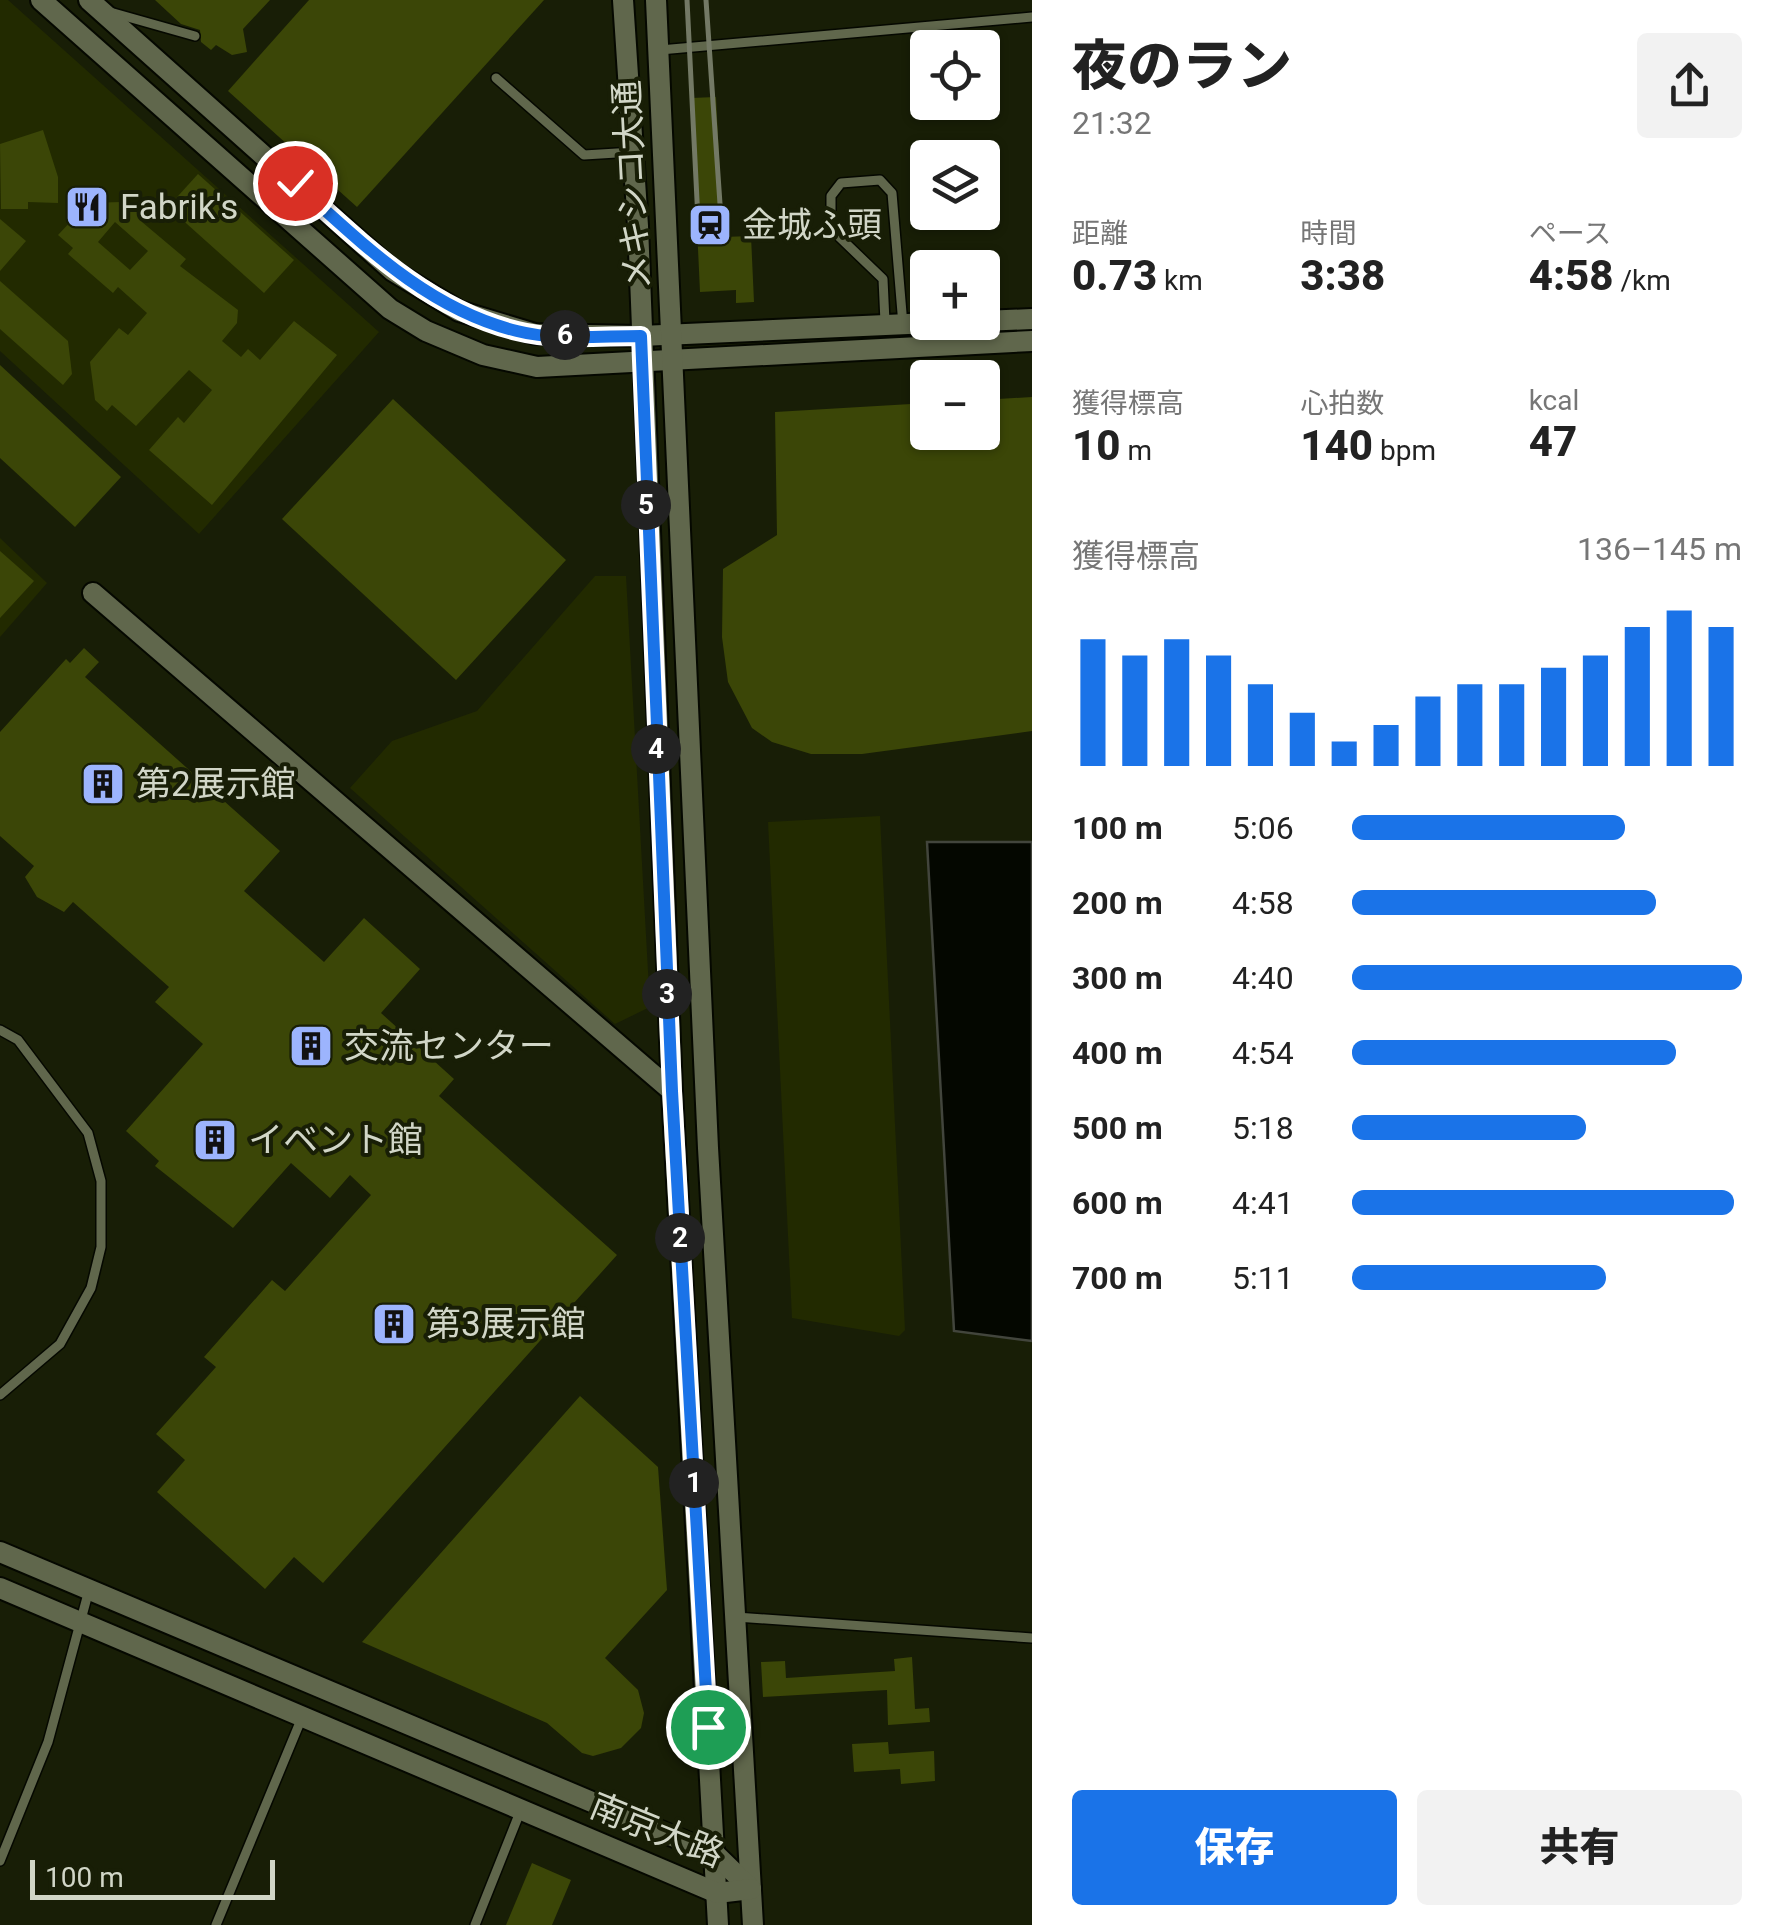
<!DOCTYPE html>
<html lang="ja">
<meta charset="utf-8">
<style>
body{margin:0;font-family:Roboto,"Noto Sans JP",sans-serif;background:#f2f2f2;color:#222;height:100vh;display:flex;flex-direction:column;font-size:38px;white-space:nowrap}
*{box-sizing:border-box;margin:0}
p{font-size:32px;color:#767676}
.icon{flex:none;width:55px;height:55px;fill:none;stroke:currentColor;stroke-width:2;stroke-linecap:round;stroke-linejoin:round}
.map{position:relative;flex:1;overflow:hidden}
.panel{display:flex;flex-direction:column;background:#fff;width:750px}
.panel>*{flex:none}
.controls{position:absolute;left:910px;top:30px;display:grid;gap:20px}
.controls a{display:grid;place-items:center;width:90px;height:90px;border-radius:10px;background:#fff;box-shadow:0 2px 8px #0004;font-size:50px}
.scale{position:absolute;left:30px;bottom:25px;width:245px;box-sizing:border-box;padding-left:10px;border:5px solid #d1d6c7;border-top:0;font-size:28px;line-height:35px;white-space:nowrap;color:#d1d6c7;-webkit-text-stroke:8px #181e06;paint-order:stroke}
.pin{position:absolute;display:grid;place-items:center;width:85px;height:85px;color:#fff;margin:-42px;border:5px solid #fff;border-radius:50%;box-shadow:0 2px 10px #0007}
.km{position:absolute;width:50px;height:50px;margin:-25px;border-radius:50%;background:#222;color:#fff;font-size:28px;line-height:50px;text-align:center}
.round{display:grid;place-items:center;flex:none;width:105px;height:105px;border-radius:10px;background:#f2f2f2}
.summary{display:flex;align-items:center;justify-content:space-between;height:170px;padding:0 40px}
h1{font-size:55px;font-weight:800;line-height:75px}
.metrics{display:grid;grid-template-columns:repeat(3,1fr);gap:15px;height:170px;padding:10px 40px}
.metrics div{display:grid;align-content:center}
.metrics b{font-size:42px;font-weight:800}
.metrics small{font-size:28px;font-weight:400}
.metrics p{font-size:28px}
.chart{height:280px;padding:20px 40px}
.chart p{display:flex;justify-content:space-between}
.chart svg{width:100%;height:180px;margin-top:10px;stroke:#1a73e8;stroke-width:6}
.primary-button{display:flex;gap:20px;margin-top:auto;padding:20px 40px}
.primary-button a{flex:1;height:115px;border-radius:10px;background:#1a73e8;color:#fff;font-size:40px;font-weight:800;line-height:115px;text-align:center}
.primary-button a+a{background:#f2f2f2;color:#222}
ul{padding:0 40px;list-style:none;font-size:32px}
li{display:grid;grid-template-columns:160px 120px 1fr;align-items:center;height:75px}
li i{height:25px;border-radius:12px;background:#1a73e8}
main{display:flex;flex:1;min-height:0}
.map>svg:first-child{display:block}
.green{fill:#222a00}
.water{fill:#040700;stroke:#42453c;stroke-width:2.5}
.building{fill:#3b4607;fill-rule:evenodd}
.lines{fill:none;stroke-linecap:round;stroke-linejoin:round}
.service-casing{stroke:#050800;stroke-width:12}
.tertiary-casing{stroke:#050800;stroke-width:24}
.service{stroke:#60674c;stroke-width:9}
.tertiary{stroke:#60674c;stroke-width:20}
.rail{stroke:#737965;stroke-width:5}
.route-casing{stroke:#fff;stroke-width:20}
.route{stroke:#1a73e8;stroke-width:12}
.labels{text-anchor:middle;stroke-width:8;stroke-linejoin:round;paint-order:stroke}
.street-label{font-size:35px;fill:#d1d6c7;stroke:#181e06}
.poi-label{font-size:35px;fill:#d1d6c7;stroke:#181e06;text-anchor:start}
</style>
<main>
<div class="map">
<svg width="1032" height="1925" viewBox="0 0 1032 1925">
<rect width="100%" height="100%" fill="#181e06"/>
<!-- green -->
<g class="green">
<path d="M0 0H8L379 332 199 534 0 351Z"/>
<path d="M0 538 47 583 0 637Z"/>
<path d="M595 576H626L650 1007 615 1024 350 788 392 741 477 711Z"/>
<path d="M880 816 905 1330 899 1336 792 1318 768 822Z"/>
</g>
<!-- water -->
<path class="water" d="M927 842H1032V1341L954 1331Z"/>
<!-- building -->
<g class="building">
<path d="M155 0H270L243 29 247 52 232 55 216 45 211 50 201 42 200 30 181 24Z"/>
<path d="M309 0H544L357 207 228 91Z"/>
<path d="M716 97 723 237 751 236 754 302 736 303V290L700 292 691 98Z"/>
<path d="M43 130 58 177V203L28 202V209H1L0 144Z"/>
<path d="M198 174 294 260 264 293 168 207Z"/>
<path d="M121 202 146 217 142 222 186 259 180 266 238 310 237 323 222 341 241 357 248 349 260 360 294 321 337 355 212 505 149 450 178 417 184 423 212 390 189 370 136 426 112 405 107 411 95 400 90 362 119 328 128 335 147 313 118 287 113 293 68 254 73 248 58 235 88 203ZM115 222 148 251 130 270 98 242Z"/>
<path d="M0 219 26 241 0 271Z"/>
<path d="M0 281 68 341 72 374 63 385 0 329Z"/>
<path d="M0 365 121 477 75 527 0 458Z"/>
<path d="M1032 397V731L862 754H811L772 742 752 728 728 682 722 637 723 569 777 535 775 412 928 403V432H982V400Z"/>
<path d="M393 399 566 560 456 680 282 519Z"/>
<path d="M0 551 34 581 0 618Z"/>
<path d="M84 648 99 662 85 677 280 851 244 891 324 962 364 918 420 969 381 1013 454 1079 439 1096 617 1255 323 1583 294 1557 265 1589 157 1492 185 1460 156 1434 216 1367 204 1357 272 1280 285 1291 371 1195 350 1175 330 1198 291 1163 233 1228 155 1166 159 1161 126 1131 203 1044 155 1002 169 987 73 902 64 912 37 897 25 877 34 866 0 836V732L66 659 70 663Z"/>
<path d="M580 1396 658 1467 667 1590 605 1658 638 1690 644 1713 641 1728 621 1748 593 1756 582 1753 547 1723 362 1642Z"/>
<path d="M912 1657 915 1709 929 1708 930 1722 888 1725 887 1690 763 1697 761 1662 785 1661 786 1678 895 1671 894 1659Z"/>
<path d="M888 1742 889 1754 934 1751 935 1781 901 1784 900 1769 854 1772 852 1744Z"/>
<path d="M532 1863 571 1880 552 1925H506Z"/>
</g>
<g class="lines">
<defs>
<g id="service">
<path d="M110 12 195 36"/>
<path d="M660 50 1032 17"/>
<path d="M496 78 584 155 633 152"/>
<path d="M885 322 883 279 831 229V196L841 183 880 180 892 193 903 325"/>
<path d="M0 1030 18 1040 88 1133 101 1181V1247L91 1288 60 1344 0 1395"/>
<path d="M736 1617 1032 1638"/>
<path d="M0 1861 48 1742 89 1590"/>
<path d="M216 1925 303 1715"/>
<path d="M475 1925 520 1812"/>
</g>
<g id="tertiary">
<path d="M41 0 390 309 426 331 483 355 537 367 1032 341"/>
<path d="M89 0 393 271 459 311 535 334 641 336 953 322"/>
<path d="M623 0 638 226 672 1091 718 1925"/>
<path d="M656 0 708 1148 753 1925"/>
<path d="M982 321 1032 319"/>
<path d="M93 593 672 1091"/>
<path d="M0 1552 715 1854 751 1889"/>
<path d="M0 1588 717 1893 751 1889"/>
</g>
</defs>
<!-- service casing -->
<use href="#service" class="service-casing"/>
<!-- tertiary casing -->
<use href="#tertiary" class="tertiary-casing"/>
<!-- service -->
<use href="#service" class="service"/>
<!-- tertiary -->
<use href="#tertiary" class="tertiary"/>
<!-- rail -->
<g class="rail">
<path d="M687 0 699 240"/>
<path d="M706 0 722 233"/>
</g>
</g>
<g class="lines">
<defs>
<path id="route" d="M295 183C362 243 427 309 517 331 556 341 601 336 641 336L672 1091 708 1727"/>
</defs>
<!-- route casing -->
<use href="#route" class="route-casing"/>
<!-- route -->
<use href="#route" class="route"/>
</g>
<!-- icons -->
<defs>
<symbol id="restaurant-square" viewBox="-11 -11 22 22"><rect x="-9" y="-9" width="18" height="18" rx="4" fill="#9cb4fd" stroke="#181e06"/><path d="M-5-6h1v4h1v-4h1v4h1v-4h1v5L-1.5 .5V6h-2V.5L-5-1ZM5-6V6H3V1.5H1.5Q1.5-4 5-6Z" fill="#111"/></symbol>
<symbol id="station-square" viewBox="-11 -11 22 22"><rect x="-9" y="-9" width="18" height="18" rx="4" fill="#9cb4fd" stroke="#181e06"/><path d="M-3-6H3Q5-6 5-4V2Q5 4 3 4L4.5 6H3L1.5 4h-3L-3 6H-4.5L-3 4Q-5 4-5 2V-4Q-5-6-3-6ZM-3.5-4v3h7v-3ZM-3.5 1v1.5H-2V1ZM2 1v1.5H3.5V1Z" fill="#111"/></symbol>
<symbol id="building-square" viewBox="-11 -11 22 22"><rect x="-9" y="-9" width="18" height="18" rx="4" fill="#9cb4fd" stroke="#181e06"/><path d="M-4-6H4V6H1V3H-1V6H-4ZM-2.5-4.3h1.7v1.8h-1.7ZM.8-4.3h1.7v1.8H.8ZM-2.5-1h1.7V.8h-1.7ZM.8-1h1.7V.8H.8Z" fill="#111"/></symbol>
</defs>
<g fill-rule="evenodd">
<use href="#restaurant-square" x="62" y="182" width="50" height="50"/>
<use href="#station-square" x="685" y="200" width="50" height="50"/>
<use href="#building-square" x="78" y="759" width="50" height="50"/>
<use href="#building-square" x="286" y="1021" width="50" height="50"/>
<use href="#building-square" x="190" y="1115" width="50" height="50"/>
<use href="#building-square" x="369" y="1299" width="50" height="50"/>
</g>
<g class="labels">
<!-- street labels -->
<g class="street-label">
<text transform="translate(632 185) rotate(-93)" y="12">メキシコ大通</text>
<text transform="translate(657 1830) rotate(22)" y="12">南京大路</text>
</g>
<!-- poi labels -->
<g class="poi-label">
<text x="120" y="219">Fabrik's</text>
<text x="742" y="237">金城ふ頭</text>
<text x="136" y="796">第2展示館</text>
<text x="344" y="1058">交流センター</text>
<text x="248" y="1152">イベント館</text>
<text x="426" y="1336">第3展示館</text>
</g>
</g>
</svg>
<div class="controls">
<a><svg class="icon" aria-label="locate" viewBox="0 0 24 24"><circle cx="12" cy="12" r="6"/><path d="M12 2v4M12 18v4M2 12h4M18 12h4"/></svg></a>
<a><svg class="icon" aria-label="layers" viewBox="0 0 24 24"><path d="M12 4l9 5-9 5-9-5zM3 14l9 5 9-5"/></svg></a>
<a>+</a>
<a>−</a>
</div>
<div class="scale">100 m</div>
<div class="pin" style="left:708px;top:1727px;background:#1e9e55"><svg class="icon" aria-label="arrive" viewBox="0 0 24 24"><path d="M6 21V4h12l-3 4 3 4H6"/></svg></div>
<div class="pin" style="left:295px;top:183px;background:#d93025"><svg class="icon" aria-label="check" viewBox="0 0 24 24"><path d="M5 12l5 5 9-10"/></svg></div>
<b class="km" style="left:694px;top:1483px">1</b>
<b class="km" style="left:680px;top:1238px">2</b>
<b class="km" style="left:667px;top:994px">3</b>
<b class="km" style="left:656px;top:749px">4</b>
<b class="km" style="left:646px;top:505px">5</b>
<b class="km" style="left:565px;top:335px">6</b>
</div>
<section class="panel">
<div class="summary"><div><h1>夜のラン</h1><p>21:32</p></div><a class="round"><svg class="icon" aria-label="share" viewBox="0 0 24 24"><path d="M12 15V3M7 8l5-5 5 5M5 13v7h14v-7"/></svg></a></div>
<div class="metrics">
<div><p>距離</p><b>0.73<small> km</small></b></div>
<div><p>時間</p><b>3:38</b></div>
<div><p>ペース</p><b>4:58<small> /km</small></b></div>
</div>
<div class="metrics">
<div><p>獲得標高</p><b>10<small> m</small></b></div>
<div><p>心拍数</p><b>140<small> bpm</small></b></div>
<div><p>kcal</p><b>47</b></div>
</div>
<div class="chart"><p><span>獲得標高</span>136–145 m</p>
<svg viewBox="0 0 160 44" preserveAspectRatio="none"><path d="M5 44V13M15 44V17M25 44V13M35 44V17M45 44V24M55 44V31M65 44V38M75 44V34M85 44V27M95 44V24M105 44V24M115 44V20M125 44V17M135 44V10M145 44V6M155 44V10"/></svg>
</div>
<ul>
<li><b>100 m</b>5:06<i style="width:70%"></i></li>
<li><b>200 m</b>4:58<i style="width:78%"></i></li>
<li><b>300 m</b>4:40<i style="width:100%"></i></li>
<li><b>400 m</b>4:54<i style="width:83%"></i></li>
<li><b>500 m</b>5:18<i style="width:60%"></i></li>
<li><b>600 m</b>4:41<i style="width:98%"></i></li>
<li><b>700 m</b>5:11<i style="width:65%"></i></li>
</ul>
<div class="primary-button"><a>保存</a><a>共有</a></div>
</section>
</main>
